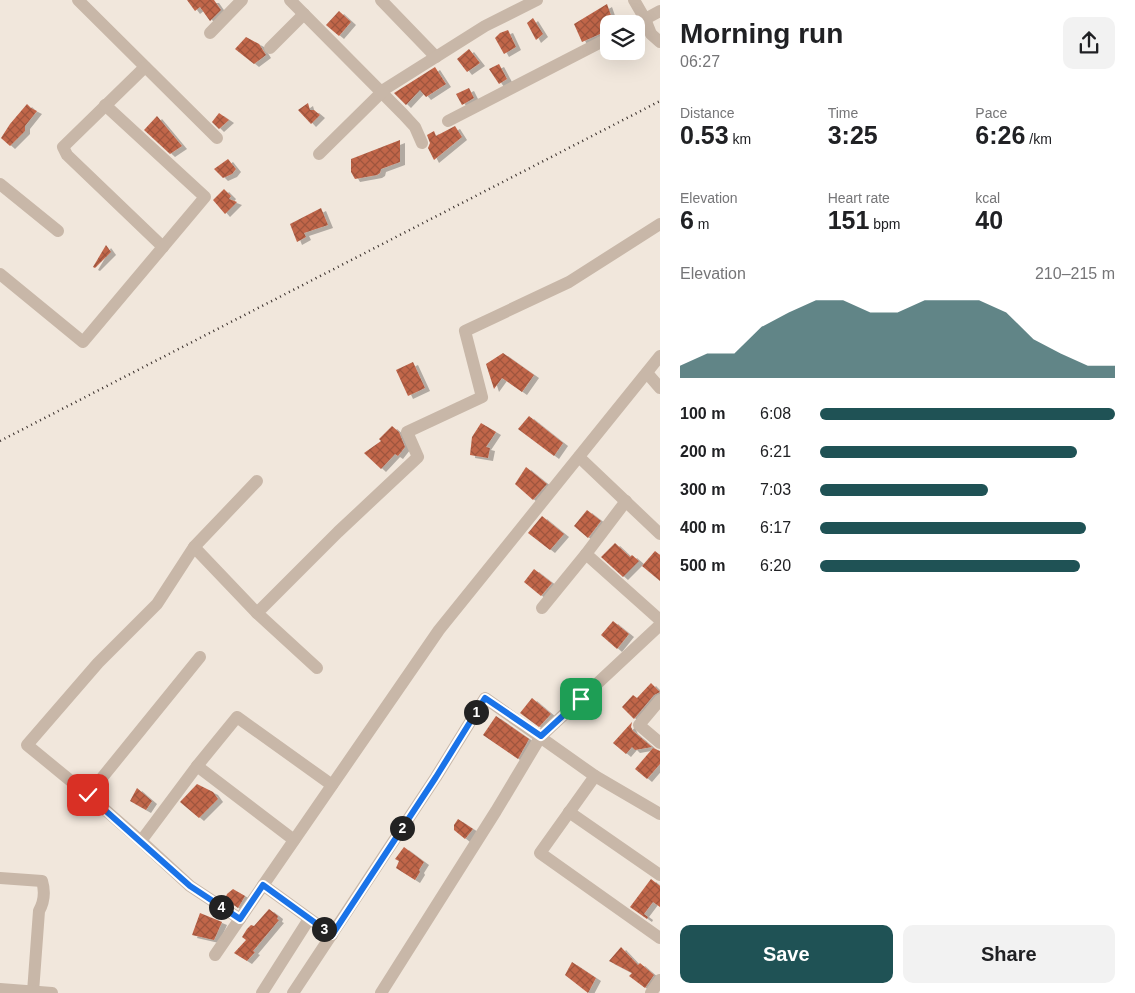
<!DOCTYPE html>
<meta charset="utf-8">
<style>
body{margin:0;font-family:Helvetica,sans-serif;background:#f2f2f2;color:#202124;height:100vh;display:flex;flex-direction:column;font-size:19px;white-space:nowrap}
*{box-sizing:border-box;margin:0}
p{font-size:16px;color:#757577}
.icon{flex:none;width:28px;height:28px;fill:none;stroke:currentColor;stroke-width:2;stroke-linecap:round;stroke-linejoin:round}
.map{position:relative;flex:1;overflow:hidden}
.panel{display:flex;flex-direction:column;background:#fff;width:475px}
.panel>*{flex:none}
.buttons{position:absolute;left:600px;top:15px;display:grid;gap:10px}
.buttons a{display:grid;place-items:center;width:45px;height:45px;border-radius:10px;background:#fff;box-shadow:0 5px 20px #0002;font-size:25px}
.pin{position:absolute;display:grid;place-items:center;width:42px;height:42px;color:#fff;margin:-21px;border-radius:10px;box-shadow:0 2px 8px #0006}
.km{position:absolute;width:25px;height:25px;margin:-12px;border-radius:50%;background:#222;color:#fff;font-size:14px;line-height:25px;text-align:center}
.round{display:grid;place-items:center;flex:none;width:52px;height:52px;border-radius:10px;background:#f2f2f2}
.headline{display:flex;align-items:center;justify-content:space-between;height:85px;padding:0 20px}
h1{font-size:28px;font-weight:800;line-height:38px}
.metrics{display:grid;grid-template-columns:repeat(3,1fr);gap:8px;height:85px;padding:5px 20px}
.metrics div{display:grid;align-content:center}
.metrics b{font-size:25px;font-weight:800}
.metrics small{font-size:14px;font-weight:400}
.metrics p{font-size:14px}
.chart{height:140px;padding:10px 20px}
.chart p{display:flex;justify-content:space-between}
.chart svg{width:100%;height:90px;margin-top:5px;fill:#1f5255;opacity:.7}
.action{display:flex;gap:10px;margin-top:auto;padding:10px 20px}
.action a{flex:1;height:58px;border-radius:10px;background:#1f5255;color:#fff;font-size:20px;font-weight:800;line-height:58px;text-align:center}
.action a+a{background:#f2f2f2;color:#202124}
ul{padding:0 20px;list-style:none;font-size:16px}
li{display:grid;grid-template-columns:80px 60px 1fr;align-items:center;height:38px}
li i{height:12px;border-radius:6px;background:#1f5255}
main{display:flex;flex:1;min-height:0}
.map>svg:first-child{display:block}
.building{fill:url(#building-cross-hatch);filter:url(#shadow)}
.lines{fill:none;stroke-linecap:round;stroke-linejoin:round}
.minor{stroke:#c8b7a8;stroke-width:12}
.rail{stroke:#362c28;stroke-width:2.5;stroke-dasharray:1 4;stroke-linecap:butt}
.route-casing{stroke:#fff;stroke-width:10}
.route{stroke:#1a73e8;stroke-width:6}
</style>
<main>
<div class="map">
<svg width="660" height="993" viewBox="0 0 660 993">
<defs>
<pattern id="building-cross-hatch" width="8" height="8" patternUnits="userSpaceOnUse" patternTransform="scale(1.25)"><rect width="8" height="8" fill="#c1664a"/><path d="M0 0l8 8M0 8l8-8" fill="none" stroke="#9e543e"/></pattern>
<filter id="shadow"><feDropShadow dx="5" dy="3" stdDeviation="0" flood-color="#0004"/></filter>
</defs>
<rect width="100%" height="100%" fill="#f1e7dc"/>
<!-- building -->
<g class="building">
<path d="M187 0H214L221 10 210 21 200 7 195 11Z"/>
<path d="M607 4 614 24H609V30L582 42 574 24Z"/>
<path d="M339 11 351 22 339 36 326 25Z"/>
<path d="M533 18 543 34 536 40 527 23Z"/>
<path d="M508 30 516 47 504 54 495 38 500 33Z"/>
<path d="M246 37 259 44 266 55 254 64 235 49Z"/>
<path d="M469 49 480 63 467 72 457 59Z"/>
<path d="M499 64 507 79 499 84 489 69Z"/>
<path d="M435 67 446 84 426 97 420 90 406 105 394 93Z"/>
<path d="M469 88 474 98 462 105 456 94Z"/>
<path d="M308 103 310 110H314L320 115 311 124 298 110Z"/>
<path d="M27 104 31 108 37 111 25 126V131L10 146 1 138 10 124Z"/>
<path d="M219 113 229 120 219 129 212 122Z"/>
<path d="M157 116 182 146 170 154 144 130Z"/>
<path d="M455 126 462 137 434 160 428 148 430 143 427 135 434 131 436 136Z"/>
<path d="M400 140V162L381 169 380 173 377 175 355 179 351 172V159Z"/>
<path d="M228 159 236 169 232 174 223 178 214 169Z"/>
<path d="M224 189 231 196 229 199 237 202 225 214 213 200Z"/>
<path d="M321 208 328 225 304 233 306 237 297 242 290 224Z"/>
<path d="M106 245 111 252 95 268 93 267Z"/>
<path d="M503 353 534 375 522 392 502 378 494 389 486 364Z"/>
<path d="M413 362 425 388 408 396 396 370Z"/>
<path d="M529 416 563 443 554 456 518 429Z"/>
<path d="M481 423 496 432 486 447 490 448 488 458 470 455 472 437Z"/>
<path d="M392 426 399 432 405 447 398 456 395 454 381 469 364 453 381 441 379 439Z"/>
<path d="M526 467 547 484 533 500 515 484Z"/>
<path d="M587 510 601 521 588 538 574 526Z"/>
<path d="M542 516 564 534 550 550 528 533Z"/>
<path d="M615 543 630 557 632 555 639 561 623 577 601 557Z"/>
<path d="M655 551 660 555V581L642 566Z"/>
<path d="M534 569 552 583 541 596 524 582Z"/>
<path d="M613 621 629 634 617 649 601 635Z"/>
<path d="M651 683 660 692 654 695 634 719 622 707 633 695 637 698Z"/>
<path d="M532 698 551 714 539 727 520 713Z"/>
<path d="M496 716 529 739 518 759 483 735Z"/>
<path d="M632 722 631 727 633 731 652 747 635 750 632 747 626 754 613 743Z"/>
<path d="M653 748 660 751V764L647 779 635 769Z"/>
<path d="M197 784 213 792 218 799 199 818 180 802Z"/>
<path d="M137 788 152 801 146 810 130 801Z"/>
<path d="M458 819 473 829 465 839 454 830V825Z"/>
<path d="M404 847 424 862 419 870 420 872 415 880 396 868 399 861 395 859Z"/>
<path d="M651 879 660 886V907L653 902 644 914 648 917 647 919 630 907Z"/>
<path d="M233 889 245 896 238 908 225 899 227 894Z"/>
<path d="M269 909 278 916 277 919 279 920 253 951 255 952 247 961 234 953 246 940 242 937 247 929 251 925 254 926Z"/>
<path d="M200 913 222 922 214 940 192 935Z"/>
<path d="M621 947 638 965 640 963 654 975 645 988 629 976 632 973 609 961Z"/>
<path d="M572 962 596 978 588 993 565 975Z"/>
</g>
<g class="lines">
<!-- minor -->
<g class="minor">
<path d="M78 0 217 138"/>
<path d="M290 0 403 114 415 127 422 143"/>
<path d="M381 0 436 57"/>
<path d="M634 0 645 19 651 34 660 42"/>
<path d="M636 24 660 11"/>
<path d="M210 33 242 0"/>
<path d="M270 48 304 14"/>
<path d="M145 67 63 147 67 155 163 247"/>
<path d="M448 121 609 38"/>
<path d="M319 154 385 89 485 26 537 0"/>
<path d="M0 184 58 231"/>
<path d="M0 274 83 342 205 197 105 105"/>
<path d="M647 373 660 388"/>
<path d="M579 457 660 534"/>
<path d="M194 547 257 613"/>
<path d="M586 554 626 501"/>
<path d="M542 608 586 554 660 620"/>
<path d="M317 668 257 613 338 532 418 457 407 432 482 397 465 331 569 282 660 224"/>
<path d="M660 700 639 725 660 743"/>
<path d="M197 766 237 717 332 785"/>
<path d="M595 776 660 814"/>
<path d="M88 795 27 745 98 663 157 604 194 547 257 481"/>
<path d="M569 812 660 875"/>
<path d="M141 841 88 795 200 657"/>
<path d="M0 878 42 881C45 891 44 902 39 911L33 992"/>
<path d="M263 885 332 935"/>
<path d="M240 919 190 886 141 841 197 766 294 840"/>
<path d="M215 955 439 630 660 356"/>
<path d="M0 989 52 993"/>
<path d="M262 993 309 919"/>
<path d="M293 993 436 777 485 698 595 776 540 853 660 938"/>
<path d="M381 993 496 811 541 736 660 625"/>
<path d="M651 993 660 980"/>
</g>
<!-- rail -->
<path class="rail" d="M0 441 660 101"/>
</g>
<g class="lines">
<defs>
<path id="route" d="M88 795 190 886 240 919 263 885 332 935 436 777 485 698 541 736 581 699"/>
</defs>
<!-- route casing -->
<use href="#route" class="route-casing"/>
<!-- route -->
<use href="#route" class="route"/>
</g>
</svg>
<div class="buttons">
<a><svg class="icon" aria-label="layers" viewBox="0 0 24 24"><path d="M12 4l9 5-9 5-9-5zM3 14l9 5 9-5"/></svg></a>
</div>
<div class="pin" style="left:581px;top:699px;background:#1e9e55"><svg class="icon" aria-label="arrive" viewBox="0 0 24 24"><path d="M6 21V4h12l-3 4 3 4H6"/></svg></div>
<div class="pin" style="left:88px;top:795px;background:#d93025"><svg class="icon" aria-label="check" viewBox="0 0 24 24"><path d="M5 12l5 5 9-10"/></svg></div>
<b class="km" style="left:476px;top:712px">1</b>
<b class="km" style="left:402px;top:828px">2</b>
<b class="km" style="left:324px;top:929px">3</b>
<b class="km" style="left:221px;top:907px">4</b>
</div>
<section class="panel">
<div class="headline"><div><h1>Morning run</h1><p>06:27</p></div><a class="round"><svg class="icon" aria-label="share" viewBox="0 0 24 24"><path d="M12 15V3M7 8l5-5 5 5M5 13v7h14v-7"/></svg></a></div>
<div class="metrics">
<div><p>Distance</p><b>0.53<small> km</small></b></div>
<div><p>Time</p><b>3:25</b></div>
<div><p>Pace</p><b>6:26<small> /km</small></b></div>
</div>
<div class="metrics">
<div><p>Elevation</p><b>6<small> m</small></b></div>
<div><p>Heart rate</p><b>151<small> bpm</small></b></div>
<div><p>kcal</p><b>40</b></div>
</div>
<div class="chart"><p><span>Elevation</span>210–215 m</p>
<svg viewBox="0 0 160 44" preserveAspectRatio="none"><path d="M0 44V38L10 32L20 32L30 19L40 12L50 6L60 6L70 12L80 12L90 6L100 6L110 6L120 12L130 25L140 32L150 38L160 38V44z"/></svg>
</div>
<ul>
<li><b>100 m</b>6:08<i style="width:100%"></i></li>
<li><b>200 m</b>6:21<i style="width:87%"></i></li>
<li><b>300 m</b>7:03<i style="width:57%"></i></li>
<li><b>400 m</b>6:17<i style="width:90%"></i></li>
<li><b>500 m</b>6:20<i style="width:88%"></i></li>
</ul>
<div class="action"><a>Save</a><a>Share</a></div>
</section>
</main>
